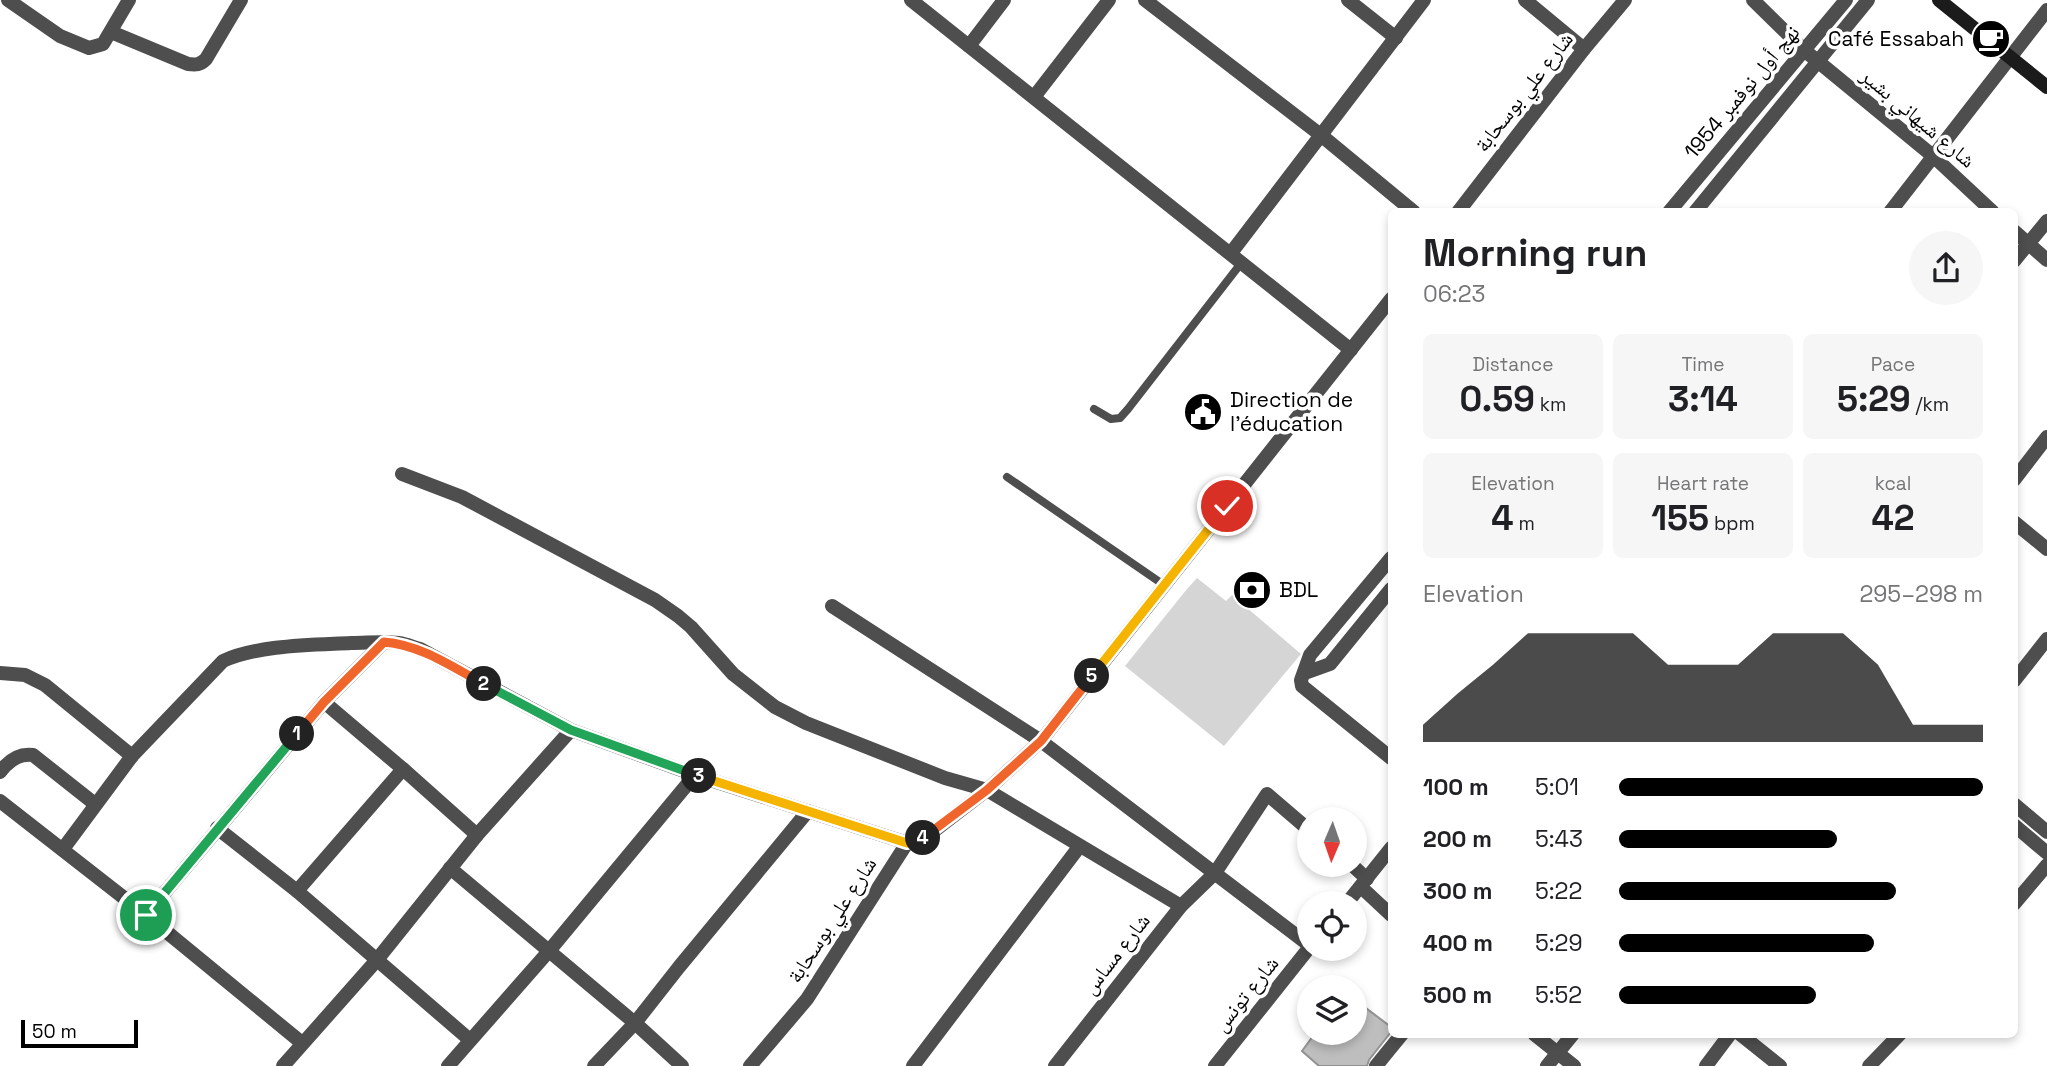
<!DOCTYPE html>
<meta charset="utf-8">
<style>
body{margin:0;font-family:"Space Grotesk","Noto Naskh Arabic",sans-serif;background:#f6f6f6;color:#202124;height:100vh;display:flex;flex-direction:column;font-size:26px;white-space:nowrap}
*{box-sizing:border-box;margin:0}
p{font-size:23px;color:#757577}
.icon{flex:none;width:38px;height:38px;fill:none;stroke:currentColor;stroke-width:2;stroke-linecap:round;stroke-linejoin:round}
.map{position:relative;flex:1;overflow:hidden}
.details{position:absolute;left:1388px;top:208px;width:630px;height:830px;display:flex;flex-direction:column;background:#fff;border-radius:10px;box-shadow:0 4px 10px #0003}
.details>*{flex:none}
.needle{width:46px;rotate:182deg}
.tools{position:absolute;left:1297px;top:807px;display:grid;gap:14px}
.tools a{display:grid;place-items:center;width:70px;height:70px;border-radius:50%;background:#fff;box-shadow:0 4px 10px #0003;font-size:35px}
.scale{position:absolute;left:21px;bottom:18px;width:117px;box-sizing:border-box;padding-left:7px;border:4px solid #000;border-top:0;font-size:19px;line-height:24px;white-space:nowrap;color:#000;-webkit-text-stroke:5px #fff;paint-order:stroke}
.pin{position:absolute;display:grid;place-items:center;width:60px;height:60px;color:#fff;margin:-30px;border:4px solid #fff;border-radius:50%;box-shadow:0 2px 7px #0007}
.km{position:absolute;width:35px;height:35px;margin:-18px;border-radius:50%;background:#222;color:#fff;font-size:19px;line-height:35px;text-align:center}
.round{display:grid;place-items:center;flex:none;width:74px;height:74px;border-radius:37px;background:#f6f6f6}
.overview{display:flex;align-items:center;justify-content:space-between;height:119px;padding:0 35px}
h1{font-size:38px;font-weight:700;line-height:52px}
.figures{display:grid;grid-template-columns:repeat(3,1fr);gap:10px;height:119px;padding:7px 35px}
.figures div{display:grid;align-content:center;border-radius:10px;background:#f6f6f6;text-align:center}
.figures b{font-size:35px;font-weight:700}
.figures small{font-size:19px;font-weight:400}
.figures p{font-size:19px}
.chart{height:196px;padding:14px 35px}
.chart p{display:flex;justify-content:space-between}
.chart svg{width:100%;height:126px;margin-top:7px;fill:#000;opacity:.7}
ul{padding:0 35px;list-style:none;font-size:23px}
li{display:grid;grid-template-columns:112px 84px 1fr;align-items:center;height:52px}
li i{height:18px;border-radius:9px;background:#000}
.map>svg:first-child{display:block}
.green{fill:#d5d5d5}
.building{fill:#bebebe;stroke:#929292;stroke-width:2}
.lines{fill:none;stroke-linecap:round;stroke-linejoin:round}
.lane{stroke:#4e4e4e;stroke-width:8}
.street{stroke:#4e4e4e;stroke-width:14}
.secondary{stroke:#1b1b1b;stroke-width:14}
.split-1-casing{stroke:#fff;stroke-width:14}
.split-2-casing{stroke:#fff;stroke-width:14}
.split-3-casing{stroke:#fff;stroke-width:14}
.split-4-casing{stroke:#fff;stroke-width:14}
.split-5-casing{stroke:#fff;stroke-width:14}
.split-6-casing{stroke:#fff;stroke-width:14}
.split-1{stroke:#22a559;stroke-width:9}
.split-2{stroke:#f0652b;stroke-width:9}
.split-3{stroke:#22a559;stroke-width:9}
.split-4{stroke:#f5b400;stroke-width:9}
.split-5{stroke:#f0652b;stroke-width:9}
.split-6{stroke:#f5b400;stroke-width:9}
.labels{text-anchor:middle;stroke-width:7;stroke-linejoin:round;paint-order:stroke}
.poi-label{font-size:21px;fill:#000;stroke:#fff;text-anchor:start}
.street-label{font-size:21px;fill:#000;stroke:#fff}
</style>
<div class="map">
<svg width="2047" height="1066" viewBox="0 0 2047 1066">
<rect width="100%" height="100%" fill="#fff"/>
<!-- green -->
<path class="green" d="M1197 578 1226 601 1232 595 1301 654 1224 746 1125 666 1187 589Z"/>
<!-- building -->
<path class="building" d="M1354 999 1391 1027V1032L1369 1060 1367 1066H1319L1302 1051 1316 1032H1354Z"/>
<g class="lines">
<!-- lane -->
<g class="lane">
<path d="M1094 409 1111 419 1120 418 1128 409 1242 262"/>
<path d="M1007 477 1164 585"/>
</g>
<!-- street -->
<g class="street">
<path d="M8 0 60 36 89 48 103 44 129 0"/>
<path d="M911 0 1351 350"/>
<path d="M1145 0 1322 136 1414 212"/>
<path d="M1348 0 1396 38"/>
<path d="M1525 0 1584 49"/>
<path d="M1753 0 1804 50 1933 156 1993 212"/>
<path d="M111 32 188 64C196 65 200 65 206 59L241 0"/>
<path d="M969 46 1004 0"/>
<path d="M1034 97 1109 0"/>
<path d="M1458 212 1584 49 1625 0"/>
<path d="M1669 212 1846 0"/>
<path d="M1695 212 1868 0"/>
<path d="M1890 212 2047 10"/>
<path d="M2014 231 2047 260"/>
<path d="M1231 253 1424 0"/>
<path d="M2014 261 2047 221"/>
<path d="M402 474 462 497 655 600 678 616 691 627 733 674 775 707 806 723 945 778 987 790 1181 906"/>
<path d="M2014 480 2047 437"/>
<path d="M2014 522 2047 549"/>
<path d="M1391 558 1310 655 1301 680 1302 686 1391 758"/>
<path d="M832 606 1041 741 1309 945"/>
<path d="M0 673 25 675 45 685 132 756"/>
<path d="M1305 673 1330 664 1391 589"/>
<path d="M2014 681 2047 639"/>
<path d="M324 702 403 769 477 835"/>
<path d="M0 772C9 760 19 753 33 755L95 804"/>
<path d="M0 801 146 915 302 1043"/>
<path d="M2014 804 2047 832"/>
<path d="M2014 825 2047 853"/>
<path d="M217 828 297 891 470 1040"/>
<path d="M63 849 132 756 223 661C257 645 313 645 351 643 367 643 383 641 399 643 406 644 413 647 420 649L571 730 695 775 907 843"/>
<path d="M1351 864 1367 879"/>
<path d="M450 868 635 1023 682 1066"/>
<path d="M1361 887 1391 915"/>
<path d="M297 891 403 769"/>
<path d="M1347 903 1391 848"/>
<path d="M2014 904 2047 865"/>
<path d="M146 915 324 702 384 642"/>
<path d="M1534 1034 1574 1066"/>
<path d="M1740 1034 1780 1066"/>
<path d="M283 1066 376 961 477 835 571 730"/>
<path d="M448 1066 549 951 695 775"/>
<path d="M594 1066 635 1023 679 967 808 811"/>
<path d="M750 1066 807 999 907 843 930 834 987 790 1041 741 1391 299"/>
<path d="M913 1066 1079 847"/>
<path d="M1055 1066 1181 906 1215 873 1267 794 1309 830"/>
<path d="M1215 1066 1309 948"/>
<path d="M1376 1066 1402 1034"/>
<path d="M1547 1066 1573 1034"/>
<path d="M1706 1066 1730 1034"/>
<path d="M1869 1066 1900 1034"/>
</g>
<!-- secondary -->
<path class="secondary" d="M1939 0 2047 87"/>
</g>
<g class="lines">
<defs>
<path id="split-1" d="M146 915 297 734"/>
<path id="split-2" d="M297 734 324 702 384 642C421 645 452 667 484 684"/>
<path id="split-3" d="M484 684 571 730 699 776"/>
<path id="split-4" d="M699 776 907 843 923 838"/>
<path id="split-5" d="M923 838 987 790 1041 741 1092 676"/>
<path id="split-6" d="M1092 676 1227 506"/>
</defs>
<!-- split-1 casing -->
<use href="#split-1" class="split-1-casing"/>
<!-- split-2 casing -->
<use href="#split-2" class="split-2-casing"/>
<!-- split-3 casing -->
<use href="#split-3" class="split-3-casing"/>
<!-- split-4 casing -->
<use href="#split-4" class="split-4-casing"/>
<!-- split-5 casing -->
<use href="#split-5" class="split-5-casing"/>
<!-- split-6 casing -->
<use href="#split-6" class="split-6-casing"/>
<!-- split-1 -->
<use href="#split-1" class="split-1"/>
<!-- split-2 -->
<use href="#split-2" class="split-2"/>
<!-- split-3 -->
<use href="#split-3" class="split-3"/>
<!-- split-4 -->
<use href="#split-4" class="split-4"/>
<!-- split-5 -->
<use href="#split-5" class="split-5"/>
<!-- split-6 -->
<use href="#split-6" class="split-6"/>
</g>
<!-- icons -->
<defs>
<symbol id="cafe-disc" viewBox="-11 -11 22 22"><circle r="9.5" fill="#000" stroke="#fff"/><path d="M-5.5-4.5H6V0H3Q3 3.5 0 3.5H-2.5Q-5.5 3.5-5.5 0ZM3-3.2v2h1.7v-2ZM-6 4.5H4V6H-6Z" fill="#fff"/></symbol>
<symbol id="civic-disc" viewBox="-11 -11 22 22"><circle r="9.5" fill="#000" stroke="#fff"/><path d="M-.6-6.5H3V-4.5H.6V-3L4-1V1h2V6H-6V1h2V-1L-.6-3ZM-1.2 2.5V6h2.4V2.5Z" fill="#fff"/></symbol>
<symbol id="bank-disc" viewBox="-11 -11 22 22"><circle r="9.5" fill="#000" stroke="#fff"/><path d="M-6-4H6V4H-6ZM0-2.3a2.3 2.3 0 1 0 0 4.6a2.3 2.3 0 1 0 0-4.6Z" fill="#fff"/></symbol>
</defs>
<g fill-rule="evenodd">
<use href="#cafe-disc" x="1969" y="17" width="44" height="44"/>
<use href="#civic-disc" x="1181" y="390" width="44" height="44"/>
<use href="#bank-disc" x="1230" y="568" width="44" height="44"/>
</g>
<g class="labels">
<!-- poi labels -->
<g class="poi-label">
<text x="1964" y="46" text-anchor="end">Café Essabah</text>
<text x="1230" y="407">Direction de<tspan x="1230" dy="24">l'éducation</tspan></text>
<text x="1279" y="597">BDL</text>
</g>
<!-- street labels -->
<g class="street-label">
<text transform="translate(1524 92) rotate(-52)" y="7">شارع علي بوسحابة</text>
<text transform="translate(1742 92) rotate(-50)" y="7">نهج أول نوفمبر 1954</text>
<text transform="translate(1918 118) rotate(40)" y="7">شارع شيهاني بشير</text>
<text transform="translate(832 920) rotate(-57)" y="7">شارع علي بوسحابة</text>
<text transform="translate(1116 954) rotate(-52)" y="7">شارع مساس</text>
<text transform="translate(1246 994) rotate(-51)" y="7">شارع تونس</text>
</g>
</g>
</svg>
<div class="tools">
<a><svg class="needle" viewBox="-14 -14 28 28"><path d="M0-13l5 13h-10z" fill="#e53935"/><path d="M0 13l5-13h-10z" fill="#757577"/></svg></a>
<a><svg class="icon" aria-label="locate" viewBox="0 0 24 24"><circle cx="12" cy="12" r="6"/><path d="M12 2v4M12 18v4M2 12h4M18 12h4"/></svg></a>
<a><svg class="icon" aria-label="layers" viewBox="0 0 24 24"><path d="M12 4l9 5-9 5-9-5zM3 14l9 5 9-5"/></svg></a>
</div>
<div class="scale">50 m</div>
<div class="pin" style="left:146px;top:915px;background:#1e9e55"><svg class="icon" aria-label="arrive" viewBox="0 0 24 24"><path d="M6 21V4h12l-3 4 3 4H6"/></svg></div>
<div class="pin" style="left:1227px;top:506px;background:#d93025"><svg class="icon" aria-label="check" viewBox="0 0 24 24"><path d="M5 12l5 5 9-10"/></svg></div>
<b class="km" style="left:297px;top:734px">1</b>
<b class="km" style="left:484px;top:684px">2</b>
<b class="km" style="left:699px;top:776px">3</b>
<b class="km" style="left:923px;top:838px">4</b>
<b class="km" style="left:1092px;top:676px">5</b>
<section class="details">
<div class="overview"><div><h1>Morning run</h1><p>06:23</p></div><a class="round"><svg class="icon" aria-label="share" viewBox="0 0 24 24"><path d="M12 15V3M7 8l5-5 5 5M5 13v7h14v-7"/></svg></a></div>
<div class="figures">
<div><p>Distance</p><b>0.59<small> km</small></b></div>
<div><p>Time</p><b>3:14</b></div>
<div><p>Pace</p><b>5:29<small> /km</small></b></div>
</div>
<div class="figures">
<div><p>Elevation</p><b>4<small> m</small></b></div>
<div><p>Heart rate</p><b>155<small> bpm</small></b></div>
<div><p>kcal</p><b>42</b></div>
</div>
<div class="chart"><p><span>Elevation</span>295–298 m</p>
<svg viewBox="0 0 160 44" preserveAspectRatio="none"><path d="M0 44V38L10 27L20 17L30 6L40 6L50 6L60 6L70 17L80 17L90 17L100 6L110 6L120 6L130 17L140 38L150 38L160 38V44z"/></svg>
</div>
<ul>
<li><b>100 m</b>5:01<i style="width:100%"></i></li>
<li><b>200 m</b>5:43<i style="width:60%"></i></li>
<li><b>300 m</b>5:22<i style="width:76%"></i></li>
<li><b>400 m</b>5:29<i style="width:70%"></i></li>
<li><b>500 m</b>5:52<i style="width:54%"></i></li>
</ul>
</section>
</div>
